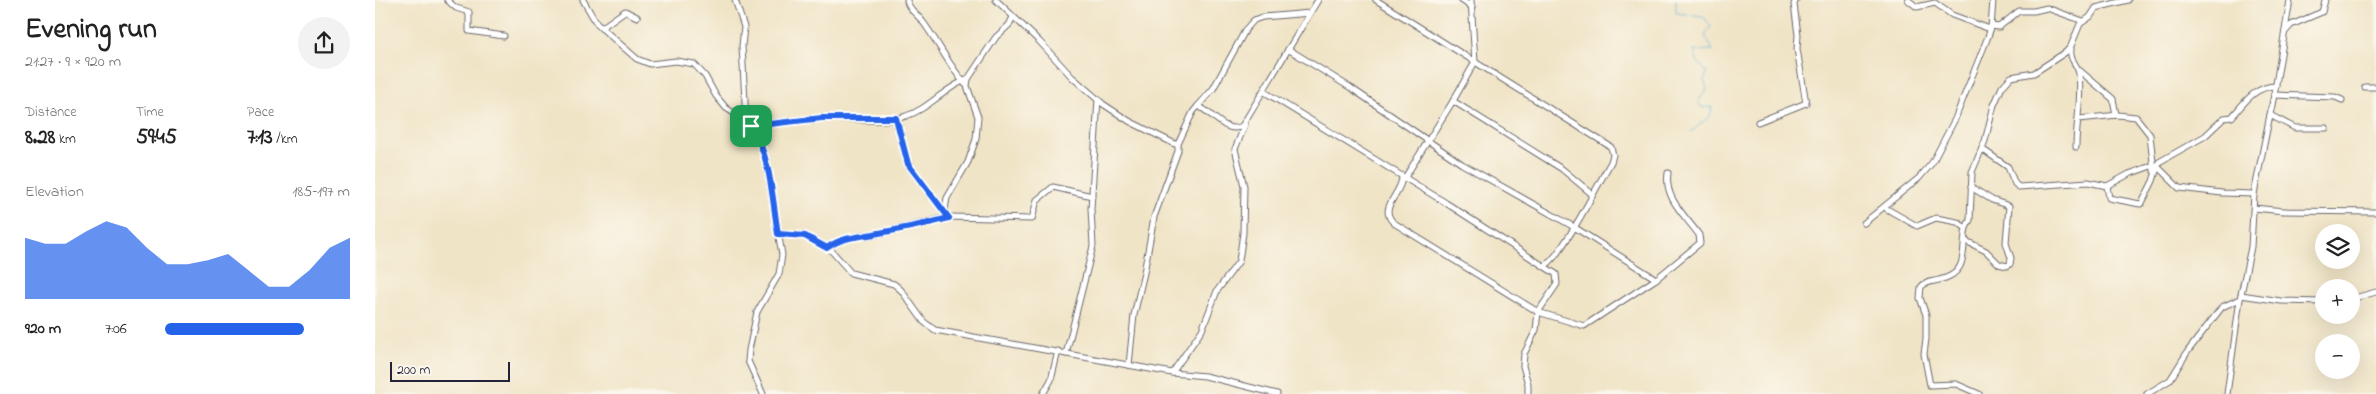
<!DOCTYPE html>
<meta charset="utf-8">
<style>
body{margin:0;font-family:"Indie Flower",sans-serif;background:#f2f2f2;color:#222;height:100vh;display:flex;flex-direction:column;font-size:19px;white-space:nowrap}
*{box-sizing:border-box;margin:0}
p{font-size:16px;color:#767676}
.icon{flex:none;width:28px;height:28px;fill:none;stroke:currentColor;stroke-width:2;stroke-linecap:round;stroke-linejoin:round}
.map{position:relative;flex:1;overflow:hidden}
.sheet{display:flex;flex-direction:column;background:#fff;width:375px}
.sheet>*{flex:none}
.buttons{position:absolute;left:1940px;top:224px;display:grid;gap:10px}
.buttons a{display:grid;place-items:center;width:45px;height:45px;border-radius:50%;background:#fff;box-shadow:0 5px 20px #0002;font-size:25px}
.scale{position:absolute;left:15px;bottom:12px;width:120px;box-sizing:border-box;padding-left:5px;border:2px solid #22223b;border-top:0;font-size:14px;line-height:18px;white-space:nowrap;color:#22223b;-webkit-text-stroke:4px #fbf7ec;paint-order:stroke}
.pin{position:absolute;display:grid;place-items:center;width:42px;height:42px;color:#fff;margin:-21px;border-radius:10px;box-shadow:0 2px 8px #0006}
.round{display:grid;place-items:center;flex:none;width:52px;height:52px;border-radius:26px;background:#f2f2f2}
.head{display:flex;align-items:center;justify-content:space-between;height:85px;padding:0 25px}
h1{font-size:28px;font-weight:700;line-height:38px}
.metrics{display:grid;grid-template-columns:repeat(3,1fr);gap:8px;height:85px;padding:5px 25px}
.metrics div{display:grid;align-content:center}
.metrics b{font-size:21px;font-weight:700}
.metrics small{font-size:14px;font-weight:400}
.metrics p{font-size:14px}
.chart{height:140px;padding:10px 25px}
.chart p{display:flex;justify-content:space-between}
.chart svg{width:100%;height:90px;margin-top:5px;fill:#2563eb;opacity:.7}
ul{padding:0 25px;list-style:none;font-size:16px}
li{display:grid;grid-template-columns:80px 60px 1fr;align-items:center;height:38px}
li i{height:12px;border-radius:6px;background:#2563eb}
main{display:flex;flex:1;min-height:0}
.map>svg:first-child{display:block}
.lines{fill:none;stroke-linecap:round;stroke-linejoin:round}
.stream{stroke:#59b0d6;stroke-width:1}
.minor-casing{stroke:#6a666c;stroke-width:7}
.minor{stroke:#fff;stroke-width:5}
.route-casing{stroke:#fff;stroke-width:10}
.route{stroke:#2563eb;stroke-width:6}
</style>
<main>
<section class="sheet">
<div class="head"><div><h1>Evening run</h1><p>21:27 · 9 × 920 m</p></div><a class="round"><svg class="icon" aria-label="share" viewBox="0 0 24 24"><path d="M12 15V3M7 8l5-5 5 5M5 13v7h14v-7"/></svg></a></div>
<div class="metrics">
<div><p>Distance</p><b>8.28<small> km</small></b></div>
<div><p>Time</p><b>59:45</b></div>
<div><p>Pace</p><b>7:13<small> /km</small></b></div>
</div>
<div class="chart"><p><span>Elevation</span>185–197 m</p>
<svg viewBox="0 0 160 44" preserveAspectRatio="none"><path d="M0 44V14L10 17L20 17L30 11L40 6L50 9L60 19L70 27L80 27L90 25L100 22L110 30L120 38L130 38L140 30L150 19L160 14V44z"/></svg>
</div>
<ul>
<li><b>920 m</b>7:06<i style="width:75%"></i></li>
</ul>
</section>
<div class="map">
<svg width="2001" height="394" viewBox="0 0 2001 394">
<rect width="100%" height="100%" fill="#fbf7ec"/>
<filter id="ink" filterUnits="userSpaceOnUse"><feTurbulence type="fractalNoise" baseFrequency=".02" numOctaves="2"/><feDisplacementMap in="SourceGraphic" scale="10" xChannelSelector="R" yChannelSelector="G"/><feConvolveMatrix kernelMatrix="1 2 1 2 8 2 1 2 1" color-interpolation-filters="sRGB"/></filter>
<filter id="wash" filterUnits="userSpaceOnUse"><feTurbulence type="fractalNoise" baseFrequency=".0096" numOctaves="4" result="noise"/><feDisplacementMap in="SourceGraphic" scale="20" xChannelSelector="R" yChannelSelector="G"/><feGaussianBlur stdDeviation="1.12" result="paint"/><feColorMatrix in="noise" values="0 0 0 0 0 0 0 0 0 0 0 0 0 0 0 0 0 1.4 0 .05"/><feComposite in="paint" operator="in"/></filter>
<g filter="url(#wash)">
<rect width="100%" height="100%" fill="#f0e4c6"/>
<g class="lines">
<!-- stream -->
<path class="stream" d="M1301 0V13L1328 16 1336 26 1330 36 1338 50 1319 51 1322 61 1332 73 1329 80 1332 89 1323 102 1326 107H1337L1335 116 1316 132"/>
</g>
</g>
<g filter="url(#ink)">
<g class="lines">
<defs>
<g id="minor">
<path d="M72 0 81 8 94 12V31L129 36"/>
<path d="M208 0 222 24 262 59 275 64 301 61 319 64 330 76 341 96 351 108 371 121 383 138 391 160 407 255 404 274 382 312 374 350 373 361 388 394"/>
<path d="M360 0 369 27 367 46 371 121"/>
<path d="M532 0C532 8 543 15 548 22 563 42 573 64 590 84"/>
<path d="M621 0 664 41 697 77 728 104 754 121 800 144H803L818 112 823 106C837 112 851 135 867 126L943 0"/>
<path d="M1001 0 1236 147 1238 155 1236 162C1224 182 1186 259 1169 266"/>
<path d="M1086 0 1097 7"/>
<path d="M1533 0 1542 7 1560 3 1577 15 1615 29"/>
<path d="M1616 26 1624 27 1644 11H1659L1672 8 1708 21"/>
<path d="M226 28 250 11 262 17"/>
<path d="M1910 32 1916 25 1947 12 1950 0"/>
<path d="M913 49 976 88 1087 164 1199 227 1281 279"/>
<path d="M1696 49C1694 61 1703 64 1704 74 1707 98 1701 123 1701 147"/>
<path d="M1704 70 1738 99 1741 115"/>
<path d="M1990 87H2001"/>
<path d="M888 91 1071 203 1181 274 1182 284 1163 312 1161 330 1149 354 1148 366 1153 384V394"/>
<path d="M1899 95 1960 97 1967 100"/>
<path d="M1078 101 1187 169 1217 194"/>
<path d="M823 106 838 89 871 29 879 20 888 17 935 13"/>
<path d="M1895 115 1920 128H1951"/>
<path d="M521 118 533 165 569 211"/>
<path d="M1704 119 1743 115 1761 117 1775 135 1779 171"/>
<path d="M1383 122 1431 103 1422 49 1423 35 1419 4 1421 0"/>
<path d="M376 126C400 123 424 120 448 118 473 117 507 125 531 116 554 109 570 87 593 79"/>
<path d="M1607 149 1633 167 1640 184 1644 187 1713 182 1732 186 1734 198 1765 204 1767 203 1778 181 1784 162 1830 136 1849 118 1857 117C1869 103 1880 86 1901 86"/>
<path d="M1782 166 1804 188 1847 193 1879 194"/>
<path d="M1027 177C1027 194 1002 208 1019 223L1163 312 1209 326 1281 279 1325 243 1324 235C1310 215 1289 199 1293 173"/>
<path d="M1029 179 1078 101 1100 62 1096 0"/>
<path d="M1732 186 1754 174 1779 165"/>
<path d="M1879 208 1909 211 2001 212"/>
<path d="M1512 209 1542 226 1561 218 1582 222 1591 228C1586 251 1595 273 1564 280 1557 282 1551 281 1546 287L1545 298 1551 315V339L1549 354 1555 385 1581 384 1604 394"/>
<path d="M574 217 569 215 572 198 593 162 601 139 603 117 592 86 593 79 621 37 634 25 638 17"/>
<path d="M1489 223 1544 178 1557 163 1580 119 1612 39 1616 28 1618 0"/>
<path d="M1591 228 1595 220 1597 172 1610 141 1619 105 1627 87 1636 77 1659 73 1691 52 1696 46 1705 24 1715 17 1721 8 1753 0"/>
<path d="M403 234 430 236 455 249 476 273 519 284 526 290 549 322 560 330 797 373 830 376 902 394"/>
<path d="M1591 241 1611 251 1624 264 1632 266 1635 264 1636 258 1631 243 1634 206 1617 200 1596 187"/>
<path d="M452 248 458 243 486 235 502 234 574 217 657 219 662 200 678 187 717 196"/>
<path d="M1866 295 1906 301 1949 302"/>
<path d="M1976 299 2001 292"/>
<path d="M691 354 718 246 716 209 723 99"/>
<path d="M754 365 759 315 769 273 779 217 803 151V144"/>
<path d="M797 373 827 330 842 291 864 261 868 233 869 186 860 149 870 125"/>
<path d="M668 394 676 380 683 351"/>
<path d="M1772 394 1795 380 1813 351 1847 307 1865 299"/>
<path d="M1852 394 1865 299 1876 247 1879 194 1900 90 1915 0"/>
</g>
</defs>
<!-- minor casing -->
<use href="#minor" class="minor-casing"/>
<!-- minor -->
<use href="#minor" class="minor"/>
</g>
</g>
<g class="lines" filter="url(#ink)">
<defs>
<path id="route" d="M447 118H521L533 164 574 218C551 224 527 229 504 233 487 237 467 236 452 248L430 236 403 234C397 198 396 157 376 126Z"/>
</defs>
<!-- route casing -->
<use href="#route" class="route-casing"/>
<!-- route -->
<use href="#route" class="route"/>
</g>
</svg>
<div class="buttons">
<a><svg class="icon" aria-label="layers" viewBox="0 0 24 24"><path d="M12 4l9 5-9 5-9-5zM3 14l9 5 9-5"/></svg></a>
<a>+</a>
<a>−</a>
</div>
<div class="scale">200 m</div>
<div class="pin" style="left:376px;top:126px;background:#1e9e55"><svg class="icon" aria-label="arrive" viewBox="0 0 24 24"><path d="M6 21V4h12l-3 4 3 4H6"/></svg></div>
</div>
</main>
